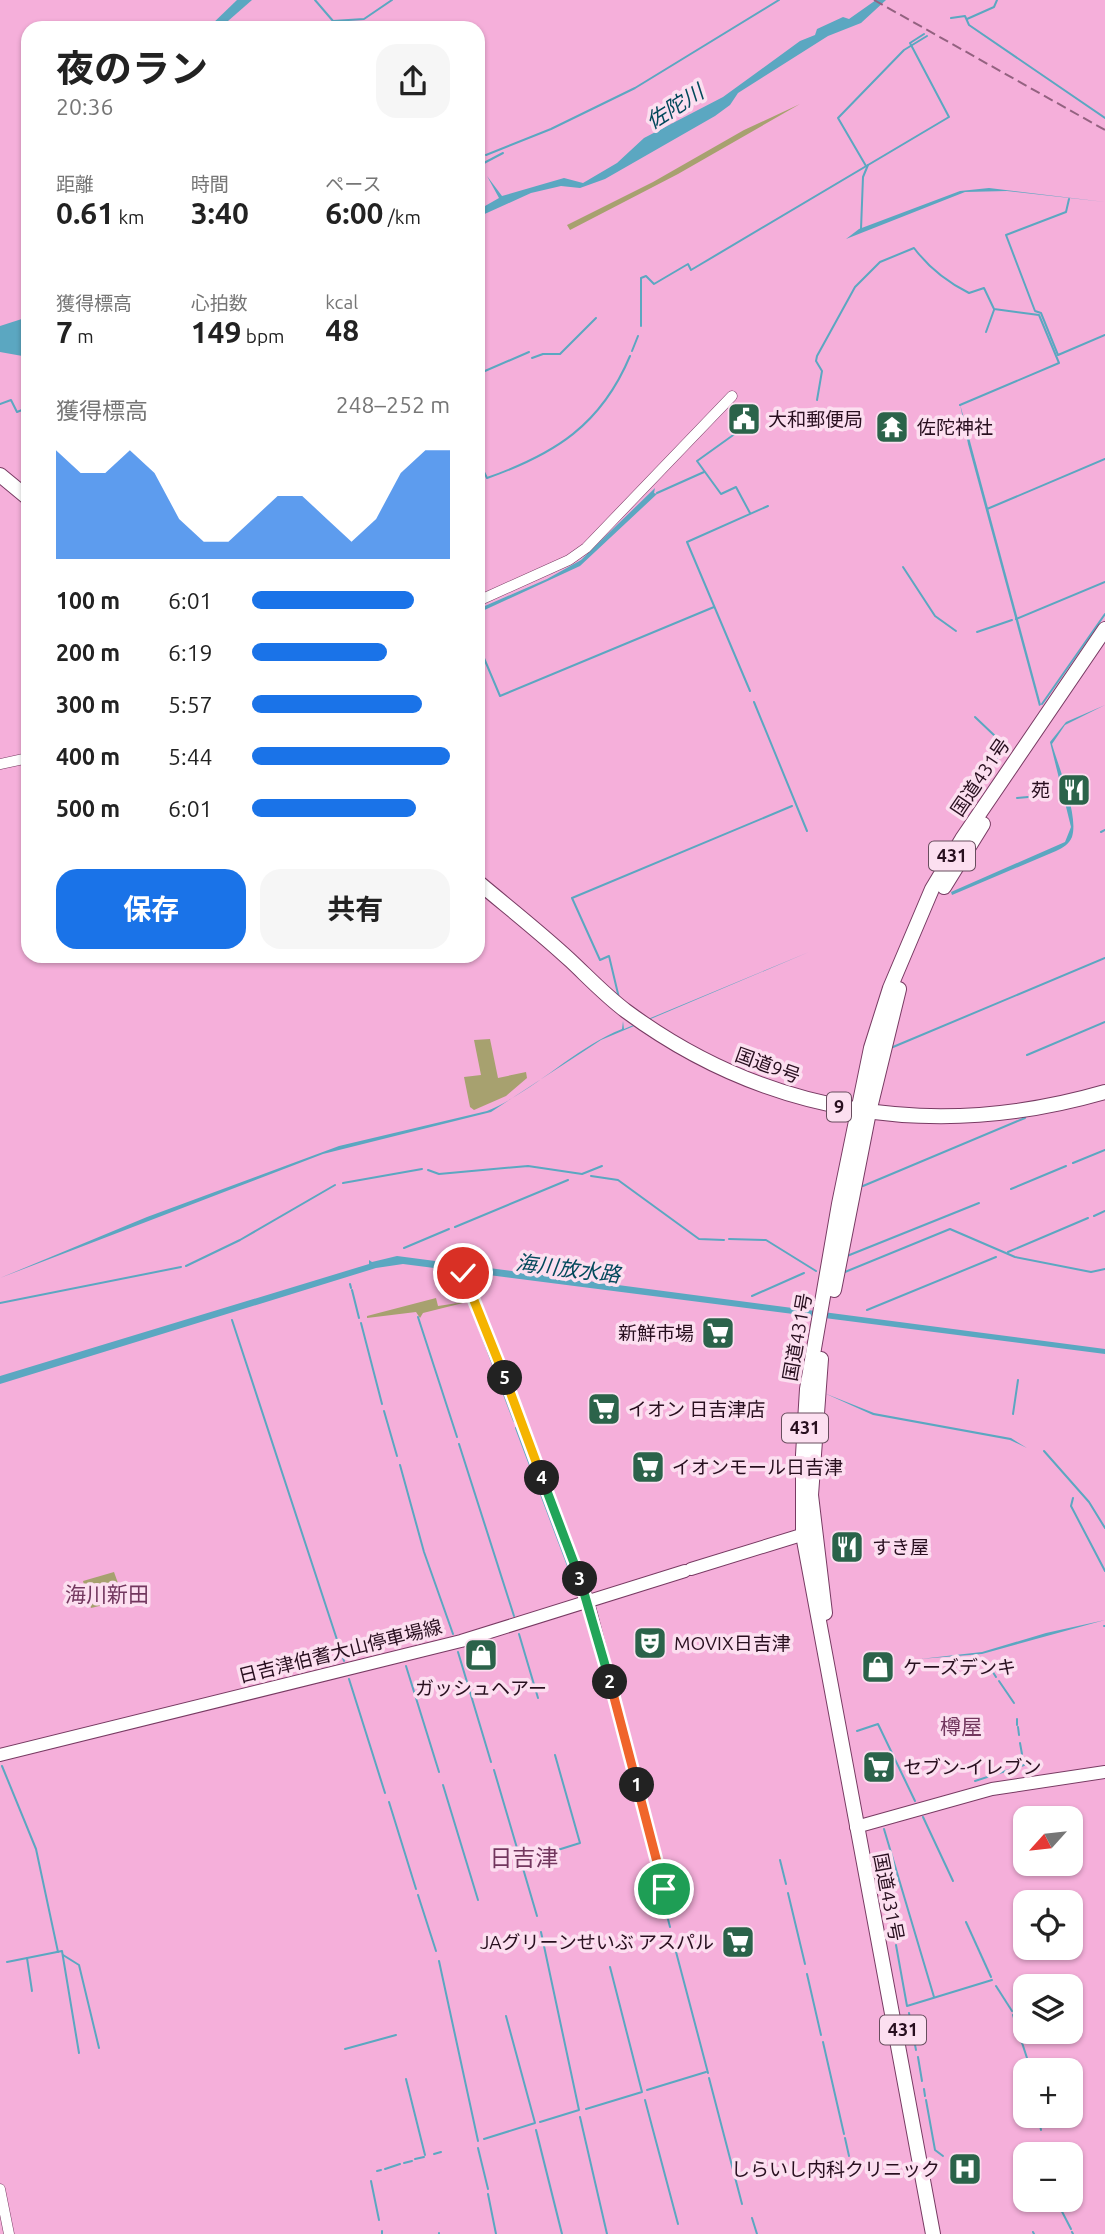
<!DOCTYPE html>
<html lang="ja">
<meta charset="utf-8">
<style>
body{margin:0;font-family:Ubuntu,"Noto Sans JP",sans-serif;background:#f6f6f6;color:#222;height:100vh;display:flex;flex-direction:column;font-size:26px;white-space:nowrap}
*{box-sizing:border-box;margin:0}
p{font-size:23px;color:#767676}
.icon{flex:none;width:38px;height:38px;fill:none;stroke:currentColor;stroke-width:2;stroke-linecap:round;stroke-linejoin:round}
.map{position:relative;flex:1;overflow:hidden}
.details{position:absolute;left:21px;top:21px;width:464px;height:942px;display:flex;flex-direction:column;background:#fff;border-radius:21px;box-shadow:0 2px 5px #0004}
.details>*{flex:none}
.needle{width:46px;rotate:243deg}
.controls{position:absolute;left:1013px;top:1806px;display:grid;gap:14px}
.controls a{display:grid;place-items:center;width:70px;height:70px;border-radius:14px;background:#fff;box-shadow:0 2px 5px #0004;font-size:35px}
.pin{position:absolute;display:grid;place-items:center;width:60px;height:60px;color:#fff;margin:-30px;border:4px solid #fff;border-radius:50%;box-shadow:0 2px 7px #0007}
.km{position:absolute;width:35px;height:35px;margin:-18px;border-radius:50%;background:#222;color:#fff;font-size:19px;line-height:35px;text-align:center}
.round{display:grid;place-items:center;flex:none;width:74px;height:74px;border-radius:21px;background:#f6f6f6}
.head{display:flex;align-items:center;justify-content:space-between;height:119px;padding:0 35px}
h1{font-size:38px;font-weight:700;line-height:52px}
.stats{display:grid;grid-template-columns:repeat(3,1fr);gap:10px;height:119px;padding:7px 35px}
.stats div{display:grid;align-content:center}
.stats b{font-size:30px;font-weight:700}
.stats small{font-size:19px;font-weight:400}
.stats p{font-size:19px}
.chart{height:196px;padding:14px 35px}
.chart p{display:flex;justify-content:space-between}
.chart svg{width:100%;height:126px;margin-top:7px;fill:#1a73e8;opacity:.7}
.button{display:flex;gap:14px;margin-top:auto;padding:14px 35px}
.button a{flex:1;height:80px;border-radius:21px;background:#1a73e8;color:#fff;font-size:28px;font-weight:700;line-height:80px;text-align:center}
.button a+a{background:#f6f6f6;color:#222}
ul{padding:0 35px;list-style:none;font-size:23px}
li{display:grid;grid-template-columns:112px 84px 1fr;align-items:center;height:52px}
li i{height:18px;border-radius:9px;background:#1a73e8}
.map>svg:first-child{display:block}
.green{fill:#a7a16f}
.water{fill:#5ba7c1}
.lines{fill:none;stroke-linecap:round;stroke-linejoin:round}
.stream{stroke:#5ba7c1;stroke-width:2}
.minor-casing{stroke:#783b63;stroke-width:11}
.major-casing{stroke:#783b63;stroke-width:14}
.highway-casing{stroke:#783b63;stroke-width:16}
.minor{stroke:#fff;stroke-width:10}
.major{stroke:#fff;stroke-width:12}
.highway{stroke:#fff;stroke-width:14}
.rail{stroke:#936280;stroke-width:2;stroke-dasharray:10 5;stroke-linecap:butt}
.split-1-casing{stroke:#fff;stroke-width:14}
.split-2-casing{stroke:#fff;stroke-width:14}
.split-3-casing{stroke:#fff;stroke-width:14}
.split-4-casing{stroke:#fff;stroke-width:14}
.split-5-casing{stroke:#fff;stroke-width:14}
.split-6-casing{stroke:#fff;stroke-width:14}
.split-1{stroke:#f0652b;stroke-width:9}
.split-2{stroke:#f0652b;stroke-width:9}
.split-3{stroke:#22a559;stroke-width:9}
.split-4{stroke:#22a559;stroke-width:9}
.split-5{stroke:#f5b400;stroke-width:9}
.split-6{stroke:#f5b400;stroke-width:9}
.labels{text-anchor:middle;stroke-width:7;stroke-linejoin:round;paint-order:stroke}
.shield{fill:#fcdff0;stroke:#684d5e;stroke-width:2}
.shield-label{font-size:18px;font-weight:bold;fill:#280f1f}
.poi-label{font-size:19px;fill:#280f1f;stroke:#fcdff0;text-anchor:start}
.street-label{font-size:19px;fill:#280f1f;stroke:#fcdff0}
.water-label{font-size:21px;font-style:italic;fill:#02485b;stroke:#fcdff0}
.neighbourhood-label{font-size:21px;fill:#72375e;stroke:#fcdff0}
.quarter-label{font-size:23px;fill:#72375e;stroke:#fcdff0}
</style>
<div class="map">
<svg width="1105" height="2234" viewBox="0 0 1105 2234">
<rect width="100%" height="100%" fill="#f5afda"/>
<!-- green -->
<g class="green">
<path d="M800 104 678 174 570 230 567 225 653 182 744 130Z"/>
<path d="M490 1039 498 1078 526 1072 527 1078 506 1096 474 1110 470 1107 464 1077 481 1075 474 1040Z"/>
<path d="M436 1298 438 1306 471 1301 423 1313 420 1318 416 1312 367 1318V1316Z"/>
<path d="M114 1572 124 1600 91 1608 83 1581Z"/>
</g>
<!-- water -->
<g class="water">
<path d="M237 0H252L220 28H208Z"/>
<path d="M876 0H886L861 23 828 36 738 93 730 105 715 116 605 179 580 188 561 186 531 193 478 217V210L499 198 487 176 502 196 564 178 583 183 617 163 644 138 723 97 800 41 815 35 817 29 843 17 849 19Z"/>
<path d="M989 188 1105 202 1007 191 965 192 846 239 859 229 960 191Z"/>
<path d="M28 317V357L0 352V326Z"/>
<path d="M960 404 1041 705 1039 706 968 444Z"/>
<path d="M655 488 654 493 657 494 580 566 478 613V609L547 579 581 560Z"/>
<path d="M1105 705 1065 725 1052 744C1058 766 1079 815 1072 837 1069 844 1063 848 1056 851L952 895 951 892 1065 842 1071 827 1050 742 1066 722Z"/>
<path d="M809 952 601 1040 491 1112 323 1154 0 1278 147 1217 339 1146 487 1111C536 1090 573 1049 622 1029L623 1021 624 1029Z"/>
<path d="M397 1256 1105 1349V1354L403 1264 376 1268 0 1384V1376L369 1264V1260L372 1262Z"/>
<path d="M824 1393 874 1413 1011 1438 1027 1448 1010 1440 873 1415Z"/>
<path d="M1105 1620 982 1654 920 1659 982 1652 1046 1633Z"/>
</g>
<g class="lines">
<!-- stream -->
<g class="stream">
<path d="M315 0 333 21 364 19 392 0"/>
<path d="M951 18 965 16 969 25 1105 118"/>
<path d="M967 19 994 7 997 0"/>
<path d="M486 155 551 129 635 88 779 0"/>
<path d="M482 164 503 153"/>
<path d="M866 166 838 118 904 50 927 36"/>
<path d="M1069 199 1066 212 1006 235 1035 311 1041 313 1058 355 1105 335"/>
<path d="M861 229 863 177 868 165"/>
<path d="M641 326V278L646 276 654 284 688 264 691 270 949 117 910 43 924 34"/>
<path d="M986 332 994 310"/>
<path d="M632 351 638 336"/>
<path d="M532 358 543 354H560L596 318"/>
<path d="M478 374 529 352"/>
<path d="M817 400 822 371 816 361 817 356 855 287 880 262 914 248C929 268 947 282 969 293L984 288 994 309 1039 315 1059 363 960 405"/>
<path d="M0 404 11 400 17 412 22 410 28 419"/>
<path d="M750 423 697 461 721 494 736 487 750 513"/>
<path d="M484 472 487 478C555 454 601 425 630 356"/>
<path d="M657 493 704 472"/>
<path d="M987 509 1105 459"/>
<path d="M903 567 935 616 956 631"/>
<path d="M1016 619 1105 582"/>
<path d="M977 632 1012 620"/>
<path d="M478 644 500 696 714 607"/>
<path d="M750 691 687 542 768 506"/>
<path d="M754 702 807 831"/>
<path d="M1042 704 1105 614"/>
<path d="M975 717 996 737 995 753 998 762"/>
<path d="M1017 798 1028 797"/>
<path d="M971 805 973 804"/>
<path d="M1101 832 1105 830"/>
<path d="M619 998 609 956 600 960 572 898 792 806"/>
<path d="M893 1047 1105 958"/>
<path d="M1027 1055 1105 1022"/>
<path d="M1073 1163 1105 1150"/>
<path d="M428 1170 439 1174 528 1166 582 1174 602 1166"/>
<path d="M591 1176 618 1180 699 1239 724 1240"/>
<path d="M343 1183 422 1169"/>
<path d="M863 1186 1025 1118 1026 1115"/>
<path d="M1011 1189 1066 1166"/>
<path d="M1094 1216 1105 1211"/>
<path d="M455 1227 568 1180"/>
<path d="M729 1239 766 1240 816 1271"/>
<path d="M404 1248 449 1229"/>
<path d="M1008 1252 1088 1218"/>
<path d="M847 1256 979 1203"/>
<path d="M186 1266 240 1240 335 1185"/>
<path d="M845 1272 950 1229 1015 1257 1091 1272 1105 1269"/>
<path d="M350 1284 351 1288"/>
<path d="M352 1290 359 1318"/>
<path d="M752 1296 804 1273"/>
<path d="M0 1303 181 1267"/>
<path d="M867 1310 996 1257"/>
<path d="M418 1317 457 1437"/>
<path d="M475 1317 514 1421"/>
<path d="M232 1320 344 1661"/>
<path d="M361 1323 382 1404"/>
<path d="M384 1411 397 1456"/>
<path d="M1013 1414 1018 1380"/>
<path d="M516 1428 579 1595"/>
<path d="M459 1444 514 1616"/>
<path d="M1044 1451 1089 1502 1105 1528"/>
<path d="M400 1465 424 1552 453 1634"/>
<path d="M1073 1498 1071 1506 1105 1571"/>
<path d="M585 1613 617 1727"/>
<path d="M1104 1626H1105"/>
<path d="M519 1634 538 1698"/>
<path d="M458 1652 491 1762"/>
<path d="M985 1660 996 1677"/>
<path d="M406 1666 439 1772"/>
<path d="M349 1679 385 1793"/>
<path d="M999 1681 1014 1703"/>
<path d="M1017 1719V1725"/>
<path d="M1018 1727 1019 1735"/>
<path d="M857 1731 878 1724 915 1801"/>
<path d="M1020 1743 1022 1754"/>
<path d="M2 1766 36 1849 58 1952"/>
<path d="M494 1770 537 1916"/>
<path d="M975 1781 1024 1765"/>
<path d="M443 1785 478 1900"/>
<path d="M389 1802 416 1889"/>
<path d="M923 1817 953 1881"/>
<path d="M884 1829 934 1997"/>
<path d="M532 1858 580 1843 555 1755"/>
<path d="M780 1860 786 1884"/>
<path d="M788 1893 805 1964"/>
<path d="M418 1895 436 1951"/>
<path d="M662 1896 670 1927"/>
<path d="M966 1922 991 1977"/>
<path d="M672 1935 673 1940"/>
<path d="M896 1945 907 2006 992 1980"/>
<path d="M675 1948 708 2073"/>
<path d="M63 1955 79 1965 99 2048"/>
<path d="M27 1958 32 1991"/>
<path d="M439 1961 478 2141"/>
<path d="M7 1962 62 1951 79 2053"/>
<path d="M807 1974 821 2035"/>
<path d="M996 1986 1012 2011"/>
<path d="M909 2013 916 2050"/>
<path d="M1013 2015 1027 2058"/>
<path d="M823 2042 844 2134"/>
<path d="M345 2049 396 2035"/>
<path d="M918 2057 922 2081"/>
<path d="M709 2078 742 2204"/>
<path d="M406 2079 425 2155"/>
<path d="M924 2089 925 2096"/>
<path d="M647 2090 706 2072"/>
<path d="M645 2100 678 2224"/>
<path d="M926 2100 935 2150 943 2156"/>
<path d="M586 2109 642 2092 610 1967"/>
<path d="M1038 2116 1041 2130"/>
<path d="M580 2117 607 2234"/>
<path d="M540 2122 579 2110 541 1932"/>
<path d="M536 2130 562 2234"/>
<path d="M845 2138 849 2156"/>
<path d="M484 2139 535 2123 506 2016"/>
<path d="M478 2148 488 2189"/>
<path d="M434 2154 441 2152"/>
<path d="M415 2159 424 2157"/>
<path d="M404 2163 412 2161"/>
<path d="M385 2169 400 2164"/>
<path d="M377 2171 381 2170"/>
<path d="M371 2181 379 2220"/>
<path d="M488 2194 496 2234"/>
<path d="M1056 2200 1071 2229"/>
<path d="M1019 2205 1026 2200"/>
<path d="M752 2218 757 2234"/>
<path d="M382 2231V2234"/>
<path d="M1033 2232 1034 2234"/>
<path d="M1072 2232 1073 2234"/>
<path d="M439 2233V2234"/>
</g>
<defs>
<g id="minor">
<path d="M478 601 569 560 586 548 732 396"/>
<path d="M0 764 28 758"/>
<path d="M463 1273 589 1601 664 1889"/>
<path d="M0 2189 9 2234"/>
</g>
<g id="major">
<path d="M691 1569 811 1532"/>
<path d="M0 1755 461 1641 685 1571"/>
<path d="M856 1827 992 1789 1105 1772"/>
</g>
<g id="highway">
<path d="M0 475 28 498"/>
<path d="M478 882C509 908 541 933 571 961 589 978 606 996 626 1011 768 1116 936 1141 1105 1092"/>
<path d="M944 887 983 824"/>
<path d="M834 1290 869 1112 899 989"/>
<path d="M821 1359 811 1495 825 1613"/>
<path d="M933 2234 803 1535V1455L807 1389 839 1204 871 1048 890 988 932 889 962 839 1105 629"/>
</g>
</defs>
<!-- minor casing -->
<use href="#minor" class="minor-casing"/>
<!-- major casing -->
<use href="#major" class="major-casing"/>
<!-- highway casing -->
<use href="#highway" class="highway-casing"/>
<!-- minor -->
<use href="#minor" class="minor"/>
<!-- major -->
<use href="#major" class="major"/>
<!-- highway -->
<use href="#highway" class="highway"/>
<!-- rail -->
<path class="rail" d="M874 0 1105 130"/>
</g>
<g class="lines">
<defs>
<path id="split-1" d="M637 1785 664 1889"/>
<path id="split-2" d="M610 1682 637 1785"/>
<path id="split-3" d="M580 1579 610 1682"/>
<path id="split-4" d="M542 1478 580 1579"/>
<path id="split-5" d="M505 1378 542 1478"/>
<path id="split-6" d="M463 1273 505 1378"/>
</defs>
<!-- split-1 casing -->
<use href="#split-1" class="split-1-casing"/>
<!-- split-2 casing -->
<use href="#split-2" class="split-2-casing"/>
<!-- split-3 casing -->
<use href="#split-3" class="split-3-casing"/>
<!-- split-4 casing -->
<use href="#split-4" class="split-4-casing"/>
<!-- split-5 casing -->
<use href="#split-5" class="split-5-casing"/>
<!-- split-6 casing -->
<use href="#split-6" class="split-6-casing"/>
<!-- split-1 -->
<use href="#split-1" class="split-1"/>
<!-- split-2 -->
<use href="#split-2" class="split-2"/>
<!-- split-3 -->
<use href="#split-3" class="split-3"/>
<!-- split-4 -->
<use href="#split-4" class="split-4"/>
<!-- split-5 -->
<use href="#split-5" class="split-5"/>
<!-- split-6 -->
<use href="#split-6" class="split-6"/>
</g>
<!-- icons -->
<defs>
<symbol id="civic-square" viewBox="-11 -11 22 22"><rect x="-9" y="-9" width="18" height="18" rx="4" fill="#2b634a" stroke="#fcdff0"/><path d="M-.6-6.5H3V-4.5H.6V-3L4-1V1h2V6H-6V1h2V-1L-.6-3ZM-1.2 2.5V6h2.4V2.5Z" fill="#fff"/></symbol>
<symbol id="temple-square" viewBox="-11 -11 22 22"><rect x="-9" y="-9" width="18" height="18" rx="4" fill="#2b634a" stroke="#fcdff0"/><path d="M0-6L5-2H3V0L6.5 2.5H4V6H1.5V3h-3V6H-4V2.5H-6.5L-3 0V-2H-5Z" fill="#fff"/></symbol>
<symbol id="restaurant-square" viewBox="-11 -11 22 22"><rect x="-9" y="-9" width="18" height="18" rx="4" fill="#2b634a" stroke="#fcdff0"/><path d="M-5-6h1v4h1v-4h1v4h1v-4h1v5L-1.5 .5V6h-2V.5L-5-1ZM5-6V6H3V1.5H1.5Q1.5-4 5-6Z" fill="#fff"/></symbol>
<symbol id="supermarket-square" viewBox="-11 -11 22 22"><rect x="-9" y="-9" width="18" height="18" rx="4" fill="#2b634a" stroke="#fcdff0"/><path d="M-6-5.5h2.5l.6 2H6L4.5 2H-2.5L-4.4-4H-6ZM-1.5 3.2a1.3 1.3 0 1 0 .1 0ZM3 3.2a1.3 1.3 0 1 0 .1 0Z" fill="#fff"/></symbol>
<symbol id="theatre-square" viewBox="-11 -11 22 22"><rect x="-9" y="-9" width="18" height="18" rx="4" fill="#2b634a" stroke="#fcdff0"/><path d="M-5-5.5Q0-4 5-5.5V0Q5 5 0 6Q-5 5-5 0ZM-3.3-2.5H-1v1.5H-3.3ZM1-2.5H3.3v1.5H1ZM-2.8 1Q0 5.5 2.8 1Z" fill="#fff"/></symbol>
<symbol id="shop-square" viewBox="-11 -11 22 22"><rect x="-9" y="-9" width="18" height="18" rx="4" fill="#2b634a" stroke="#fcdff0"/><path d="M-5-2.5h2.3a2.7 3.5 0 0 1 5.4 0H5L5.5 6h-11ZM-1.5-2.5h3a1.5 2.3 0 0 0-3 0Z" fill="#fff"/></symbol>
<symbol id="hospital-square" viewBox="-11 -11 22 22"><rect x="-9" y="-9" width="18" height="18" rx="4" fill="#2b634a" stroke="#fcdff0"/><path d="M-5-5h3v3.5h4V-5h3V5h-3V1.5h-4V5h-3Z" fill="#fff"/></symbol>
</defs>
<g fill-rule="evenodd">
<use href="#civic-square" x="725" y="400" width="38" height="38"/>
<use href="#temple-square" x="873" y="408" width="38" height="38"/>
<use href="#restaurant-square" x="1055" y="771" width="38" height="38"/>
<use href="#supermarket-square" x="699" y="1314" width="38" height="38"/>
<use href="#supermarket-square" x="585" y="1390" width="38" height="38"/>
<use href="#supermarket-square" x="629" y="1448" width="38" height="38"/>
<use href="#restaurant-square" x="828" y="1528" width="38" height="38"/>
<use href="#theatre-square" x="631" y="1624" width="38" height="38"/>
<use href="#shop-square" x="462" y="1636" width="38" height="38"/>
<use href="#shop-square" x="859" y="1648" width="38" height="38"/>
<use href="#supermarket-square" x="860" y="1748" width="38" height="38"/>
<use href="#supermarket-square" x="719" y="1923" width="38" height="38"/>
<use href="#hospital-square" x="946" y="2150" width="38" height="38"/>
</g>
<g class="labels">
<!-- shield labels -->
<g class="shield">
<rect x="929" y="841.5" width="46" height="29" rx="5"/>
<rect x="827" y="1092.5" width="24" height="29" rx="5"/>
<rect x="782" y="1413.5" width="46" height="29" rx="5"/>
<rect x="880" y="2015.5" width="46" height="29" rx="5"/>
</g>
<g class="shield-label">
<text x="952" y="862">431</text>
<text x="839" y="1113">9</text>
<text x="805" y="1434">431</text>
<text x="903" y="2036">431</text>
</g>
<!-- poi labels -->
<g class="poi-label">
<text x="768" y="426">大和郵便局</text>
<text x="917" y="434">佐陀神社</text>
<text x="1050" y="797" text-anchor="end">苑</text>
<text x="694" y="1340" text-anchor="end">新鮮市場</text>
<text x="628" y="1416">イオン 日吉津店</text>
<text x="672" y="1474">イオンモール日吉津</text>
<text x="872" y="1554">すき屋</text>
<text x="674" y="1650">MOVIX日吉津</text>
<text x="903" y="1674">ケーズデンキ</text>
<text x="481" y="1695" text-anchor="middle">ガッシュヘアー</text>
<text x="903" y="1774">セブン-イレブン</text>
<text x="714" y="1949" text-anchor="end">JAグリーンせいぶ アスパル</text>
<text x="940" y="2176" text-anchor="end">しらいし内科クリニック</text>
</g>
<!-- street labels -->
<g class="street-label">
<text transform="translate(980 777) rotate(-56)" y="7">国道431号</text>
<text transform="translate(768 1065) rotate(20)" y="7">国道9号</text>
<text transform="translate(797 1337) rotate(-80)" y="7">国道431号</text>
<text transform="translate(340 1651) rotate(-14)" y="7">日吉津伯耆大山停車場線</text>
<text transform="translate(889 1897) rotate(79)" y="7">国道431号</text>
</g>
<!-- water labels -->
<g class="water-label">
<text transform="translate(675 107) rotate(-32)" y="7">佐陀川</text>
<text transform="translate(568 1269) rotate(7)" y="7">海川放水路</text>
</g>
<!-- neighbourhood labels -->
<g class="neighbourhood-label">
<text x="107" y="1602">海川新田</text>
<text x="961" y="1734">樽屋</text>
</g>
<!-- quarter labels -->
<g class="quarter-label">
<text x="524" y="1866">日吉津</text>
</g>
</g>
</svg>
<div class="controls">
<a><svg class="needle" viewBox="-14 -14 28 28"><path d="M0-13l5 13h-10z" fill="#e53935"/><path d="M0 13l5-13h-10z" fill="#767676"/></svg></a>
<a><svg class="icon" aria-label="locate" viewBox="0 0 24 24"><circle cx="12" cy="12" r="6"/><path d="M12 2v4M12 18v4M2 12h4M18 12h4"/></svg></a>
<a><svg class="icon" aria-label="layers" viewBox="0 0 24 24"><path d="M12 4l9 5-9 5-9-5zM3 14l9 5 9-5"/></svg></a>
<a>+</a>
<a>−</a>
</div>
<div class="pin" style="left:664px;top:1889px;background:#1e9e55"><svg class="icon" aria-label="arrive" viewBox="0 0 24 24"><path d="M6 21V4h12l-3 4 3 4H6"/></svg></div>
<div class="pin" style="left:463px;top:1273px;background:#d93025"><svg class="icon" aria-label="check" viewBox="0 0 24 24"><path d="M5 12l5 5 9-10"/></svg></div>
<b class="km" style="left:637px;top:1785px">1</b>
<b class="km" style="left:610px;top:1682px">2</b>
<b class="km" style="left:580px;top:1579px">3</b>
<b class="km" style="left:542px;top:1478px">4</b>
<b class="km" style="left:505px;top:1378px">5</b>
<section class="details">
<div class="head"><div><h1>夜のラン</h1><p>20:36</p></div><a class="round"><svg class="icon" aria-label="share" viewBox="0 0 24 24"><path d="M12 15V3M7 8l5-5 5 5M5 13v7h14v-7"/></svg></a></div>
<div class="stats">
<div><p>距離</p><b>0.61<small> km</small></b></div>
<div><p>時間</p><b>3:40</b></div>
<div><p>ペース</p><b>6:00<small> /km</small></b></div>
</div>
<div class="stats">
<div><p>獲得標高</p><b>7<small> m</small></b></div>
<div><p>心拍数</p><b>149<small> bpm</small></b></div>
<div><p>kcal</p><b>48</b></div>
</div>
<div class="chart"><p><span>獲得標高</span>248–252 m</p>
<svg viewBox="0 0 160 44" preserveAspectRatio="none"><path d="M0 44V6L10 14L20 14L30 6L40 14L50 30L60 38L70 38L80 30L90 22L100 22L110 30L120 38L130 30L140 14L150 6L160 6V44z"/></svg>
</div>
<ul>
<li><b>100 m</b>6:01<i style="width:82%"></i></li>
<li><b>200 m</b>6:19<i style="width:68%"></i></li>
<li><b>300 m</b>5:57<i style="width:86%"></i></li>
<li><b>400 m</b>5:44<i style="width:100%"></i></li>
<li><b>500 m</b>6:01<i style="width:83%"></i></li>
</ul>
<div class="button"><a>保存</a><a>共有</a></div>
</section>
</div>
